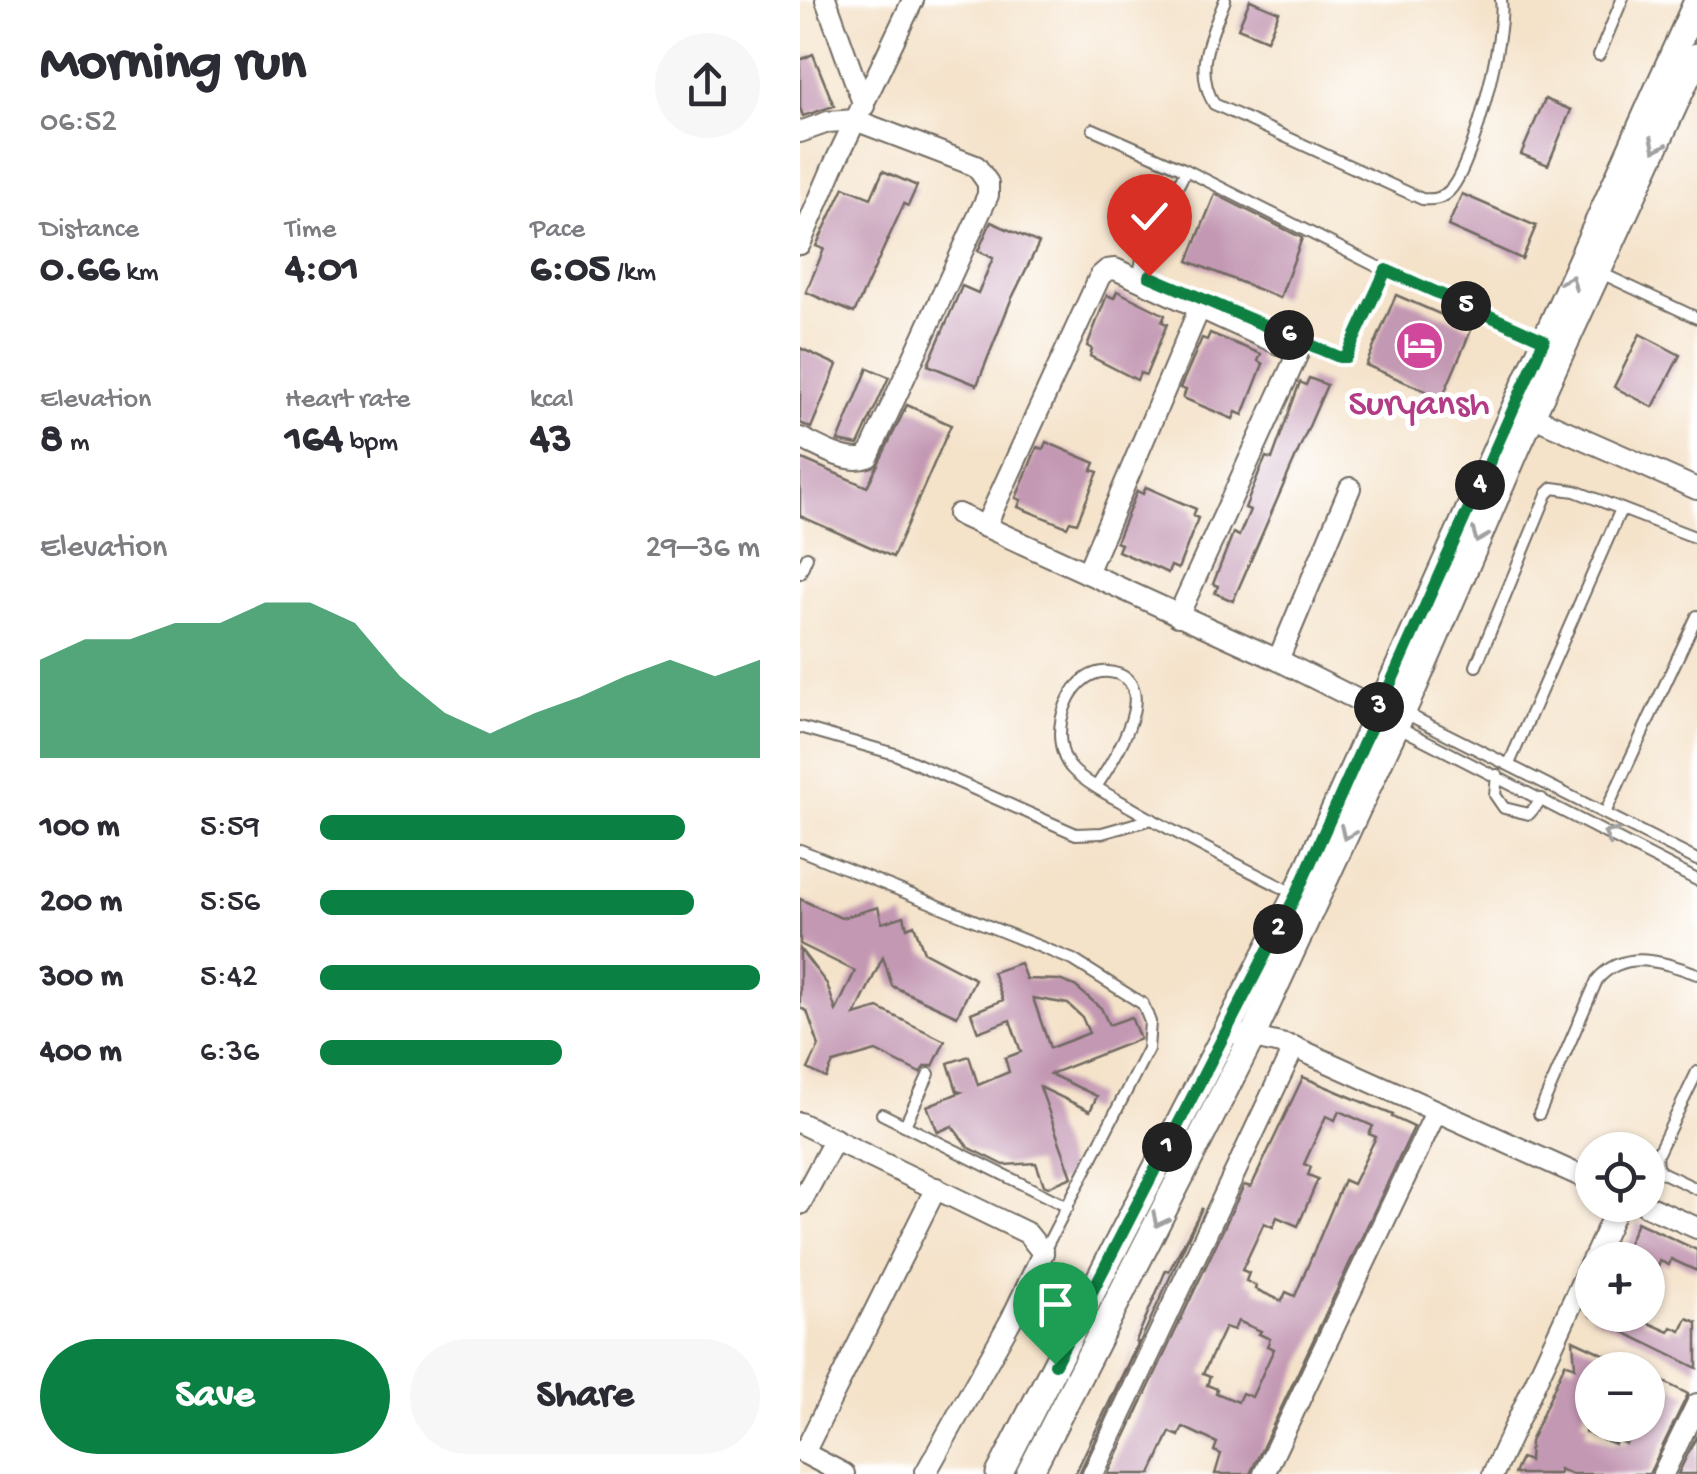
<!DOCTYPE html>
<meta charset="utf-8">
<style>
body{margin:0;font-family:"Gochi Hand",sans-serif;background:#f7f7f7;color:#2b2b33;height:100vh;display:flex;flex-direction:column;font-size:38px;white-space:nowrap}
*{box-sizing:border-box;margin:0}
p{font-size:32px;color:#7c7c81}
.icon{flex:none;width:55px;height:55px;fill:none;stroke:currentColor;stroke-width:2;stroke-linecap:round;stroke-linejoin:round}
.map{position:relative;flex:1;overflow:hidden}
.details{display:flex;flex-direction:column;background:#fff;width:800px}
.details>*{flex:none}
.tools{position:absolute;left:775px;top:1132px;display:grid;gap:20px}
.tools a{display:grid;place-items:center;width:90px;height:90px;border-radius:50%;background:#fff;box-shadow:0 2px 8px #0004;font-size:50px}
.pin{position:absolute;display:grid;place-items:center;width:85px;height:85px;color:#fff;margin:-102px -42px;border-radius:50% 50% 50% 0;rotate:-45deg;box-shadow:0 0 10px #0007}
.pin .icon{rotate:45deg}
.km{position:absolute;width:50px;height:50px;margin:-25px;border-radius:50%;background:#222;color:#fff;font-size:28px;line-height:50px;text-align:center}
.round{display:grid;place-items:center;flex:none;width:105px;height:105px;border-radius:52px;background:#f7f7f7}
.head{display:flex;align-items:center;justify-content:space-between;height:170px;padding:0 40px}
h1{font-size:55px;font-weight:700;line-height:75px}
.figures{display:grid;grid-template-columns:repeat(3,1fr);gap:15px;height:170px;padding:10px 40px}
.figures div{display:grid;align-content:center}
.figures b{font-size:42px;font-weight:700}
.figures small{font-size:28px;font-weight:400}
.figures p{font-size:28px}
.chart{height:280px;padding:20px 40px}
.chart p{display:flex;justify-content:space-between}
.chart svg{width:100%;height:180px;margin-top:10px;fill:#0b8043;opacity:.7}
.cta{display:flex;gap:20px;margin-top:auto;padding:20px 40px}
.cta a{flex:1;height:115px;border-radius:60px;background:#0b8043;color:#fff;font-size:40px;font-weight:700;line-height:115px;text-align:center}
.cta a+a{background:#f7f7f7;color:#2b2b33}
ul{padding:0 40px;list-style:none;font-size:32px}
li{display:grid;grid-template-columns:160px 120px 1fr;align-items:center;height:75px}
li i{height:25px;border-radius:12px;background:#0b8043}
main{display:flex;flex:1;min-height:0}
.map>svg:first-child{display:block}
.building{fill:#c398b3;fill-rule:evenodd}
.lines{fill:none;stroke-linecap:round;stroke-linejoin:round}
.service-casing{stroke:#716b62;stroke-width:14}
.minor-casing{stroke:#716b62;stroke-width:24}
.tertiary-casing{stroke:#716b62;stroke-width:29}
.service{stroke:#fff;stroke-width:10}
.minor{stroke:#fff;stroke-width:20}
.tertiary{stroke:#fff;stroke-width:25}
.oneway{stroke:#a0a0a0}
.route-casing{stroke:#fff;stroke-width:20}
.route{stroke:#0b8043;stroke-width:12}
.labels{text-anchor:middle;stroke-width:10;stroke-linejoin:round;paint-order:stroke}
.hotel-label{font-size:38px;fill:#b23c85;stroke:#fff}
</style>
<main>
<section class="details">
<div class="head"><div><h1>Morning run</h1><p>06:52</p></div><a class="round"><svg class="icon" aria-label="share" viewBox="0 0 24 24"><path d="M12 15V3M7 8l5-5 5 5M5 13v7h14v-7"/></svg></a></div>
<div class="figures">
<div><p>Distance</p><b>0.66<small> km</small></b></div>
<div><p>Time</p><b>4:01</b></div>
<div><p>Pace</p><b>6:05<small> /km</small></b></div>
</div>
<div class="figures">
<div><p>Elevation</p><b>8<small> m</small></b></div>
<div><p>Heart rate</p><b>164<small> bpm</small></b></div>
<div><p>kcal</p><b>43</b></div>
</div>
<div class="chart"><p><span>Elevation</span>29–36 m</p>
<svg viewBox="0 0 160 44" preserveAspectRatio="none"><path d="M0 44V20L10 15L20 15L30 11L40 11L50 6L60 6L70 11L80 24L90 33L100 38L110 33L120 29L130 24L140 20L150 24L160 20V44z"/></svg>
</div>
<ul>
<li><b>100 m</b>5:59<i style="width:83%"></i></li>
<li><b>200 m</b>5:56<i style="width:85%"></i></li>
<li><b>300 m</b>5:42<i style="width:100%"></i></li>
<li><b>400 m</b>6:36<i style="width:55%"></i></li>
</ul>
<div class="cta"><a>Save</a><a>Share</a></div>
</section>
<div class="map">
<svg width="897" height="1474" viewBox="0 0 897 1474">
<rect width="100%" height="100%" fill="#fff"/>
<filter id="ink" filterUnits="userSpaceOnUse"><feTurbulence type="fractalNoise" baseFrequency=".01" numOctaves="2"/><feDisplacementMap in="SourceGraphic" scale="20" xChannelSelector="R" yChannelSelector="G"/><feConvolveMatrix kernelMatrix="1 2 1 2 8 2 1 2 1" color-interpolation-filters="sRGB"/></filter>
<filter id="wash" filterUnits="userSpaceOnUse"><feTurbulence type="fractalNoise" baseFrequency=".0048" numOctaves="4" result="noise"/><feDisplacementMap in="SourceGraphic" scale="40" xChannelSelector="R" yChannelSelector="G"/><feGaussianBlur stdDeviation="2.25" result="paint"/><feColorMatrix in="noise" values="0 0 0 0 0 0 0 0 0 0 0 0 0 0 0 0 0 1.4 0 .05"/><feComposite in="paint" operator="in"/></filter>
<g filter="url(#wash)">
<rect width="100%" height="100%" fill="#f4e2c9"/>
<g id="blocks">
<!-- building -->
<g class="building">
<path d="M450 0 479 12 467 40 438 28Z"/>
<path d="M13 54 34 106 3 116 0 108V60Z"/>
<path d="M745 99 771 110 748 165 721 154Z"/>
<path d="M83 171 117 186 108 206 104 204 54 313 6 292 24 249 16 246 44 187 71 198Z"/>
<path d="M415 194 502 238 480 298 388 261Z"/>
<path d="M662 194 736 226 722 259 648 226Z"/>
<path d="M191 222 239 243 211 300 177 385 128 365 162 286 178 293 193 258 178 251Z"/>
<path d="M317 291 365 315 362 322 367 324 346 375 340 373 337 380 290 356 292 349 287 346 307 295 314 298Z"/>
<path d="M596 295 672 328 642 398 566 365Z"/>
<path d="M410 333 461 354 458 361 463 364 443 415 436 412 433 419 383 398 386 390 380 388 402 338 407 340Z"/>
<path d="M840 334 880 355 853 407 814 387Z"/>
<path d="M0 348 37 365 11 428 0 423Z"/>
<path d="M68 368 89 377 58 445 38 441Z"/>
<path d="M509 378 527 385 433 601 415 593 418 586 413 584 433 533 439 536 450 510 445 508 458 475 466 457 472 459 500 382 506 385Z"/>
<path d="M107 405 151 425 93 557 0 516V458L67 487Z"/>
<path d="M246 442 295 463 292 470 298 472 277 523 270 521 267 527 218 507 221 500 216 498 237 447 243 449Z"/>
<path d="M346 487 396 509 393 516 398 518 378 569 371 566 368 573 318 551 321 544 316 542 337 491 343 494Z"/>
<path d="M0 899 41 918 78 907 82 923 104 916 107 928 114 925 124 952 175 979 157 1016 92 986 83 957 55 1015 78 1008 145 1041 133 1066H125L120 1073 76 1051 33 1063 26 1078 8 1069 19 1046 7 1011 0 1008V949L27 984 36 1011 55 971 0 944Z"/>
<path d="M220 963 226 979 259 980 275 986 301 1008 309 1025 331 1017 340 1039 250 1074 297 1096 290 1111 240 1087 272 1177 248 1187 244 1185 236 1163 204 1165 168 1147 152 1126 138 1132 127 1106 161 1092 157 1091 148 1063 169 1056 178 1085 209 1072 205 1058 221 1052 210 1020 178 1032 171 1013 203 1000 193 972ZM233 998 268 1004 282 1017 289 1033 250 1048Z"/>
<path d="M503 1077 593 1115 592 1117 614 1127 450 1474H415L421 1454 414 1451 417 1443 383 1427 379 1436 370 1432 351 1474H308L444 1185 451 1187ZM539 1111 573 1126 569 1134 576 1137 553 1184 544 1180 495 1296 486 1292 482 1301 455 1289 456 1286 446 1281 449 1273 442 1270 464 1223 473 1227 477 1217 498 1226 518 1179 508 1175 511 1167 504 1164 526 1116 535 1120ZM438 1321 461 1331 459 1334 470 1339 467 1346 474 1349 452 1397 442 1393 438 1402 416 1393 417 1389 407 1385 410 1377 403 1374 425 1327 434 1330Z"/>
<path d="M402 1208 279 1474H275L338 1342 336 1341 366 1270 369 1271Z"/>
<path d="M837 1222 897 1250V1271L871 1259 869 1265 860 1261 848 1290V1260H821Z"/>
<path d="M789 1315H844L842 1320 869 1332 872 1327 881 1331 887 1318 897 1322V1368Z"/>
<path d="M773 1340 838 1370H792V1390L782 1421 789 1424 785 1432 815 1444 817 1440 826 1444 832 1431 835 1432 839 1425H848V1374L888 1394 849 1474H771L759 1469V1474H714L721 1458 729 1461 730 1442 765 1363 775 1367Z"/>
<path d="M897 1435V1474H878Z"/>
</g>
</g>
</g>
<g filter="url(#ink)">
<use href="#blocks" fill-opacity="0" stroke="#716b62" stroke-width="2.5"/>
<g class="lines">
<defs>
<g id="service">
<path d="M425 0C411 36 393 68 414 104L622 199C634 200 642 199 650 190 673 166 706 33 701 0"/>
<path d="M799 55 822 0"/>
<path d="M293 129 386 170 586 271 744 340"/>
<path d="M801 273 897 318"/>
<path d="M352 277 340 269 343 254 386 170"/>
<path d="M409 301 539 357H547L586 271"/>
<path d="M0 573 7 557"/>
<path d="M676 666 747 494 753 488 775 491 897 538"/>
<path d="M603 712 897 860"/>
<path d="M595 725 897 880"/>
<path d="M0 727 95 754 276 834 302 833 352 819"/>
<path d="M709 764 821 509"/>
<path d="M697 775 695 795 704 808 729 814 742 799"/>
<path d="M296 787C312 763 360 689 318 674 271 657 241 740 274 771 290 786 313 797 332 808 385 839 441 866 495 894"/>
<path d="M806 811 897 616"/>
<path d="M0 850 273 960 343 1004 350 1022 348 1049 243 1253"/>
<path d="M897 1072 856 1157 857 1167 861 1172 897 1189"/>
<path d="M82 1114 268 1207"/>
<path d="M739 1114 797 980C824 948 865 962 897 974"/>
<path d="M105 1125 129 1074"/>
</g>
<g id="minor">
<path d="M26 0 64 106"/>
<path d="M0 132 28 122 55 120 176 166 188 183V195L68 457C47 465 19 446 0 438"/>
<path d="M0 244 33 167 113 0"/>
<path d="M734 417 897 489"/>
<path d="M158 514 478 660 578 710"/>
<path d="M185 527 300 276 307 270 315 269 498 353 378 616"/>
<path d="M287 573 400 307"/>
<path d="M478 660 550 488"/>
<path d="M440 1035 494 1047 792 1181"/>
<path d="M0 1123 227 1233 243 1253 211 1320 125 1474"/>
<path d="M0 1204 35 1139"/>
<path d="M845 1205 897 1228"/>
<path d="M793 1260 818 1205"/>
<path d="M0 1451 44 1474"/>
<path d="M4 1453 136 1188"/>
<path d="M293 1474 494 1047"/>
<path d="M464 1474 636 1112"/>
<path d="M693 1474 792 1260"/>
<path d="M863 1474 897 1404"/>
</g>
<g id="tertiary">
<path d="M199 1474 496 895 897 1"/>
<path d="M229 1474 452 1037 614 687 718 446 897 56"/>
</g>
</defs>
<!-- service casing -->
<use href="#service" class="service-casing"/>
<!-- minor casing -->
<use href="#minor" class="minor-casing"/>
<!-- tertiary casing -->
<use href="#tertiary" class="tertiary-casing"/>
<!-- service -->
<use href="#service" class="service"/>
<!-- minor -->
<use href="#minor" class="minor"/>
<!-- tertiary -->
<use href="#tertiary" class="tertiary"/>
</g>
<!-- one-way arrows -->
<defs><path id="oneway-chevron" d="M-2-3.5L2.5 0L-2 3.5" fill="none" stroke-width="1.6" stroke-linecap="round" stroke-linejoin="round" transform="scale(2.5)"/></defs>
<g class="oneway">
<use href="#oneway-chevron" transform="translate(857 145) rotate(115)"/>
<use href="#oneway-chevron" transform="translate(770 282) rotate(-66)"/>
<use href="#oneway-chevron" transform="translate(679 536) rotate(113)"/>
<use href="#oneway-chevron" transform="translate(547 833) rotate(114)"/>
<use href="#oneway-chevron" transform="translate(810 835) rotate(-153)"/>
<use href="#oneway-chevron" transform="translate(359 1220) rotate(117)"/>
</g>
</g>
<g class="lines" filter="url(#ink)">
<defs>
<path id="route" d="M255 1364 496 895 744 340 586 270 546 357H539L349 276"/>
</defs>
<!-- route casing -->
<use href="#route" class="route-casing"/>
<!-- route -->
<use href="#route" class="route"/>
</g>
<!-- icons -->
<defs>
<symbol id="hotel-disc" viewBox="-11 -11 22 22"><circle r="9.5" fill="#d1479c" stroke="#fff"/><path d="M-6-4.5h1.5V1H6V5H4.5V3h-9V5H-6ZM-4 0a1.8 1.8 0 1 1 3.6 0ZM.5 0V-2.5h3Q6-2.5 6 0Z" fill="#fff"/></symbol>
</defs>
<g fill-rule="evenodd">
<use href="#hotel-disc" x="592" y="318" width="55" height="55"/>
</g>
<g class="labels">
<!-- hotel labels -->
<g class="hotel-label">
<text x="619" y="413">Suryansh</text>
</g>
</g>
</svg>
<div class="tools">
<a><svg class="icon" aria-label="locate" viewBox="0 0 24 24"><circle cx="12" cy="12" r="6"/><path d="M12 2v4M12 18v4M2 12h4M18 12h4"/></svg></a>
<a>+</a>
<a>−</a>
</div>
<div class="pin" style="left:255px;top:1364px;background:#1e9e55"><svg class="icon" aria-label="arrive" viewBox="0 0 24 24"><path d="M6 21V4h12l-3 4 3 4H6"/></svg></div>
<div class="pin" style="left:349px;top:276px;background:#d93025"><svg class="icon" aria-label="check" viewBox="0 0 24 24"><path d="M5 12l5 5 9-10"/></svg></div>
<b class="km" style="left:367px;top:1147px">1</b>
<b class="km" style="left:478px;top:929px">2</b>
<b class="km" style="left:579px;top:707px">3</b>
<b class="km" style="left:680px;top:485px">4</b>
<b class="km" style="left:666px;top:306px">5</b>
<b class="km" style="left:489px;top:335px">6</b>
</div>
</main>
